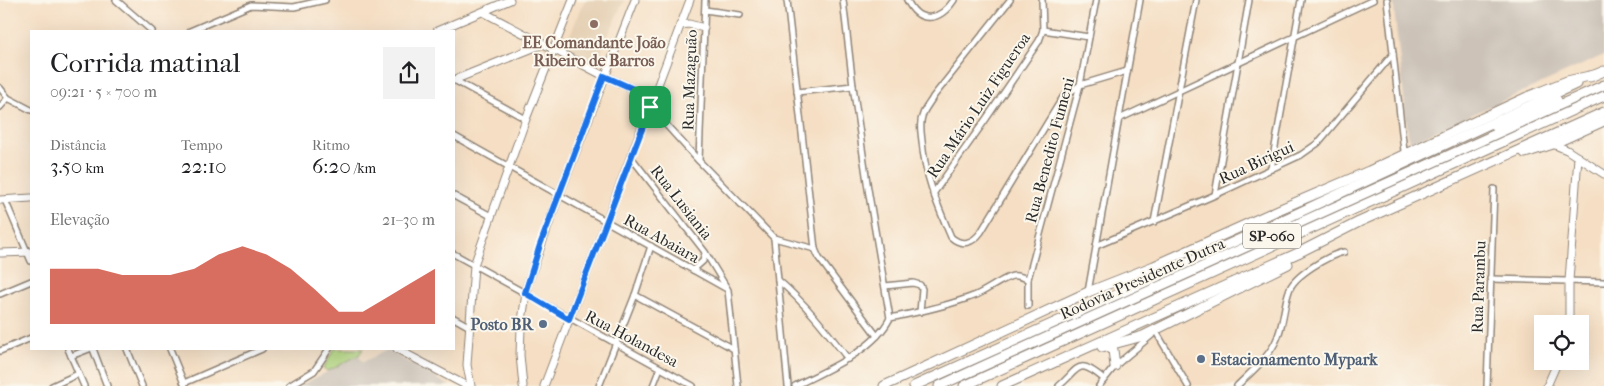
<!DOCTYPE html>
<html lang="pt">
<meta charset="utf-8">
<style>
body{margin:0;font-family:"IM FELL French Canon",serif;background:#f2f2f2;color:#202124;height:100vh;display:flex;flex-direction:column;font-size:19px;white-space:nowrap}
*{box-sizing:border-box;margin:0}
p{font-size:16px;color:#757577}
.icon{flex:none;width:28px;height:28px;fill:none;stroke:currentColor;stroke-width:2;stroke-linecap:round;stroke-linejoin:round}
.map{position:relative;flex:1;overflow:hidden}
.drawer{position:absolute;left:30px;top:30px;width:425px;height:320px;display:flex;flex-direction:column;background:#fff;border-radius:0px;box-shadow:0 5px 20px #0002}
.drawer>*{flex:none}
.buttons{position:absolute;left:1534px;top:315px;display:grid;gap:10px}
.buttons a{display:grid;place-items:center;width:55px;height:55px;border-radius:0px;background:#fff;box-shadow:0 5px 20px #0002;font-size:25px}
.pin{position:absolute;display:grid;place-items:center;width:42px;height:42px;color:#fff;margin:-21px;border-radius:10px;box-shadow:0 2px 8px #0006}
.round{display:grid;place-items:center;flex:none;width:52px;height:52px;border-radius:0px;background:#f2f2f2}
.head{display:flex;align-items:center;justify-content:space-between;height:85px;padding:0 20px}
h1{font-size:28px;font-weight:600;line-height:38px}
.metrics{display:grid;grid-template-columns:repeat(3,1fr);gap:8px;height:85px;padding:5px 20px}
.metrics div{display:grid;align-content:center}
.metrics b{font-size:21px;font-weight:600}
.metrics small{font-size:14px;font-weight:400}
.metrics p{font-size:14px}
.chart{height:140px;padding:10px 20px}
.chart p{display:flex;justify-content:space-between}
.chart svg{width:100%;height:90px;margin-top:5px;fill:#c8321e;opacity:.7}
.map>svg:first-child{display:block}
.built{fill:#e5d0b4}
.industrial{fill:#ccc2b8}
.green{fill:#b3d780;stroke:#6f8156}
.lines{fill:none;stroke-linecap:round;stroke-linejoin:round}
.street-casing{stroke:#908477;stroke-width:8}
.secondary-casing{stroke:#908477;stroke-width:9}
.highway-casing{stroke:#908477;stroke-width:11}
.street{stroke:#fff;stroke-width:5}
.secondary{stroke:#fff;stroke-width:7}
.highway{stroke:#fff;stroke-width:9}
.route-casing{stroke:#fff;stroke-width:10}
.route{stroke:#1a73e8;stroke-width:6}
.education-dot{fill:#8d6e63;stroke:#fbf7ec;stroke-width:2}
.service-dot{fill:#5c6f8a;stroke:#fbf7ec;stroke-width:2}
.labels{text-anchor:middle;stroke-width:4;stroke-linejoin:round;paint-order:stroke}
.shield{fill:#fbf7ec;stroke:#696865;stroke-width:1}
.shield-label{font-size:15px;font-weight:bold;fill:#2b2b2b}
.education-label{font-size:16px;font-weight:bold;fill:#785e54;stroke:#fbf7ec}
.street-label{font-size:16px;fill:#2b2b2b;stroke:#fbf7ec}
.service-label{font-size:16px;font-weight:bold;fill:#4e5e75;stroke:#fbf7ec;text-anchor:end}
</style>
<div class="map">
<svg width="1604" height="386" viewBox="0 0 1604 386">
<rect width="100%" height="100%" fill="#fbf7ec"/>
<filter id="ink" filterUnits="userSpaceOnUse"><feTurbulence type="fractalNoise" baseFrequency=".02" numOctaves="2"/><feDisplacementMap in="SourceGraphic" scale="10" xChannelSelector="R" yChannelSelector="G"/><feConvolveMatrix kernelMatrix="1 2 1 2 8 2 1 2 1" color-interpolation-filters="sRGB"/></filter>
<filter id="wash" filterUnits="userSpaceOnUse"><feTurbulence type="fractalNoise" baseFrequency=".0096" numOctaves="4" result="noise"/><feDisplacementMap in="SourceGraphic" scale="20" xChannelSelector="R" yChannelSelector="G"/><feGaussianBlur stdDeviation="1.12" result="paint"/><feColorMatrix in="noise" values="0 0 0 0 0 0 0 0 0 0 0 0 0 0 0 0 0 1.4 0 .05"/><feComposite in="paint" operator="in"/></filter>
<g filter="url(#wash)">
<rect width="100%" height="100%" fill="#f5dec3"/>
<!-- built -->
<path class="built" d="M585 0H624L596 63 564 49Z"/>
<!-- industrial -->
<g class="industrial">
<path d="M1393 0H1604V55L1409 143Z"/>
<path d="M387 350 450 386H299L359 356 363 362Z"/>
</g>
<!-- green -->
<path class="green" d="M334 349H363L359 355 328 371 323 369Z"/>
</g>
<g filter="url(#ink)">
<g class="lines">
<defs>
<g id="street">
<path d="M116 0 152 31"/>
<path d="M787 0 815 249 819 258 877 336"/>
<path d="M907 0C919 25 940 21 954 0"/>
<path d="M1010 0 933 97C930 103 925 108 923 114 919 122 921 132 922 141 925 177 937 204 951 237 962 247 973 243 981 232L1063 97 1080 85 1127 71"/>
<path d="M1387 0 1404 151"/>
<path d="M705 10 740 15"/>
<path d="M1043 30 1089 37"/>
<path d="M190 31 251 5 294 7 325 0"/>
<path d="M454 80 526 119"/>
<path d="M0 88 8 98 31 110"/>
<path d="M797 92 853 86"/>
<path d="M0 107 8 98"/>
<path d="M650 107 699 161 774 238 815 249"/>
<path d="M1119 119 1373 0"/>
<path d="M454 136 727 289"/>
<path d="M631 157 705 252 728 290 738 386"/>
<path d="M699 160 705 0"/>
<path d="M1271 169 1301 0"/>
<path d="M933 194 986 119 1039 41 1043 30 1042 0"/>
<path d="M1215 195 1249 0"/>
<path d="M454 196 491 216"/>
<path d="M5 200 31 261"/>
<path d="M1154 222 1196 0"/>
<path d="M774 238 788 386"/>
<path d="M1096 246 1215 195 1301 155 1318 143 1393 54"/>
<path d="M454 254 693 386"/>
<path d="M693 270 703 261 705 253"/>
<path d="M1490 279 1604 282"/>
<path d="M778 280C805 303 826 330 848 359"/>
<path d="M885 286 913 283 920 285 922 289 920 312"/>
<path d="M1088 292 1140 0"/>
<path d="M0 294 31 281"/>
<path d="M635 295 734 349"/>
<path d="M1028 306V279L1080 85 1096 0"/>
<path d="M454 318 470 327"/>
<path d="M890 318C920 312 948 306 976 295 986 291 1005 277 1013 276 1018 275 1024 278 1028 279"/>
<path d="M1155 330 1188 386"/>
<path d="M68 349 84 386"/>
<path d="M93 349 107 386"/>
<path d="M127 349 142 386"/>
<path d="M170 349 185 386"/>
<path d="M0 351 31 338"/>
<path d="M71 356 89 349"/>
<path d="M184 383 262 349"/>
<path d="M52 386 78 374"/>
<path d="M289 386 314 371 329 349"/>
<path d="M599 386 635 295 651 246"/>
<path d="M653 386 660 368"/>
<path d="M795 386C826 370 874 351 890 318L868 189 853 86 843 0"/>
<path d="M1059 386C1080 368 1077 357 1104 379"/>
<path d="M1099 386 1115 366 1152 335"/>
<path d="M1237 386C1250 373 1266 360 1275 343 1284 326 1283 308 1289 291 1293 276 1329 255 1344 252"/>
<path d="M1487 386 1494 189"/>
</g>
<g id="secondary">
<path d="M483 12 604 76 654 98"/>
<path d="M680 25 689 24 704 28"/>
<path d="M437 31 510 0"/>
<path d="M454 80 543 44"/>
<path d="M1553 144 1567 150 1604 174"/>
<path d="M0 200 31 198"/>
<path d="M0 253 31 252"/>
<path d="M1569 324V281L1578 157"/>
<path d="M397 349 467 386"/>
<path d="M471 386 467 365 474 265 526 119 573 0"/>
<path d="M523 386 520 355 521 328 527 286 559 195 635 0"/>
<path d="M544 386 690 0"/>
<path d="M1547 386 1558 361"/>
</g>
<g id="highway">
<path d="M1590 77 1604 71"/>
<path d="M1496 127 1557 100"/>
<path d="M1525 153 1553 144 1604 121"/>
<path d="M1106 345 1113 350 1115 366"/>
<path d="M1102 347 1143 336 1288 264"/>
<path d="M884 386 1088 292 1154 266 1278 210 1369 171 1527 97 1567 81 1594 75"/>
<path d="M914 386 1287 218 1576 84"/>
<path d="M939 386 1604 85"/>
<path d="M964 386 1604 96"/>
<path d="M1002 386 1298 253 1359 222 1604 112"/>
</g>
</defs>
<!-- street casing -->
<use href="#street" class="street-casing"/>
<!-- secondary casing -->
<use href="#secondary" class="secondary-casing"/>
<!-- highway casing -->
<use href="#highway" class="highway-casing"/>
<!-- street -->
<use href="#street" class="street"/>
<!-- secondary -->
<use href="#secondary" class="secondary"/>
<!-- highway -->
<use href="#highway" class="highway"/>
</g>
</g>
<g class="lines" filter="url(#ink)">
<defs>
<path id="route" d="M604 76 654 98 569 319 525 293 540 245Z"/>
</defs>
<!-- route casing -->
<use href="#route" class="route-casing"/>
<!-- route -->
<use href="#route" class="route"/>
</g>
<!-- markers -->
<circle class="education-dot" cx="594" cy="24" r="5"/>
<g class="service-dot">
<circle cx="543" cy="324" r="5"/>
<circle cx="1201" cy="359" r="5"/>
</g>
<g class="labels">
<!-- shield labels -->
<rect class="shield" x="1243" y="223.5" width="58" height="25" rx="4"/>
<g class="shield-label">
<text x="1272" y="241">SP-060</text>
</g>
<!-- education labels -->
<g class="education-label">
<text x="594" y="48">EE Comandante João<tspan x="594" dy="18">Ribeiro de Barros</tspan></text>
</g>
<!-- street labels -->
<g class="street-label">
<text transform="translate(689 80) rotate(-88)" y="6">Rua Mazaguão</text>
<text transform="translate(978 105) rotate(-56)" y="6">Rua Mário Luiz Figueroa</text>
<text transform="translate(1049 150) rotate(-75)" y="6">Rua Benedito Fumeni</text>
<text transform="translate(1256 162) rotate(-25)" y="6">Rua Birigui</text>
<text transform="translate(682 202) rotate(52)" y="6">Rua Lusiania</text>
<text transform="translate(662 238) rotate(29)" y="6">Rua Abaiara</text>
<text transform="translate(1142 278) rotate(-24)" y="6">Rodovia Presidente Dutra</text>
<text transform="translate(1478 287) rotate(-88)" y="6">Rua Parambu</text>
<text transform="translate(632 338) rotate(28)" y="6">Rua Holandesa</text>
</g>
<!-- service labels -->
<g class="service-label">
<text x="533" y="330">Posto BR</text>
<text x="1211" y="365" text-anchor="start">Estacionamento Mypark</text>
</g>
</g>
</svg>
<div class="buttons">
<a><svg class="icon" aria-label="locate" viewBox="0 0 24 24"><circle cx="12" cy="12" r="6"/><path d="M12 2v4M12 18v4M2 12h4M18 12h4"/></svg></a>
</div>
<div class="pin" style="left:650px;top:107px;background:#1e9e55"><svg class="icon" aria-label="arrive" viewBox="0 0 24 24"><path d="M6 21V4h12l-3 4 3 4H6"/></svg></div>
<section class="drawer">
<div class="head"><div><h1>Corrida matinal</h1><p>09:21 · 5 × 700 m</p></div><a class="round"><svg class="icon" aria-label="share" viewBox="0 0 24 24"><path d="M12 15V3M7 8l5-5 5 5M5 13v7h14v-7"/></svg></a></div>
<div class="metrics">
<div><p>Distância</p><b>3.50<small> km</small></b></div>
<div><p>Tempo</p><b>22:10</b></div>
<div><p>Ritmo</p><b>6:20<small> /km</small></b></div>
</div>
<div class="chart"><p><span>Elevação</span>21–30 m</p>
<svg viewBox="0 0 160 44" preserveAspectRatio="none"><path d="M0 44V17L10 17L20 17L30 20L40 20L50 20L60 17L70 10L80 6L90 10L100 17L110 27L120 38L130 38L140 31L150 24L160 17V44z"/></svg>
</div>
</section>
</div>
